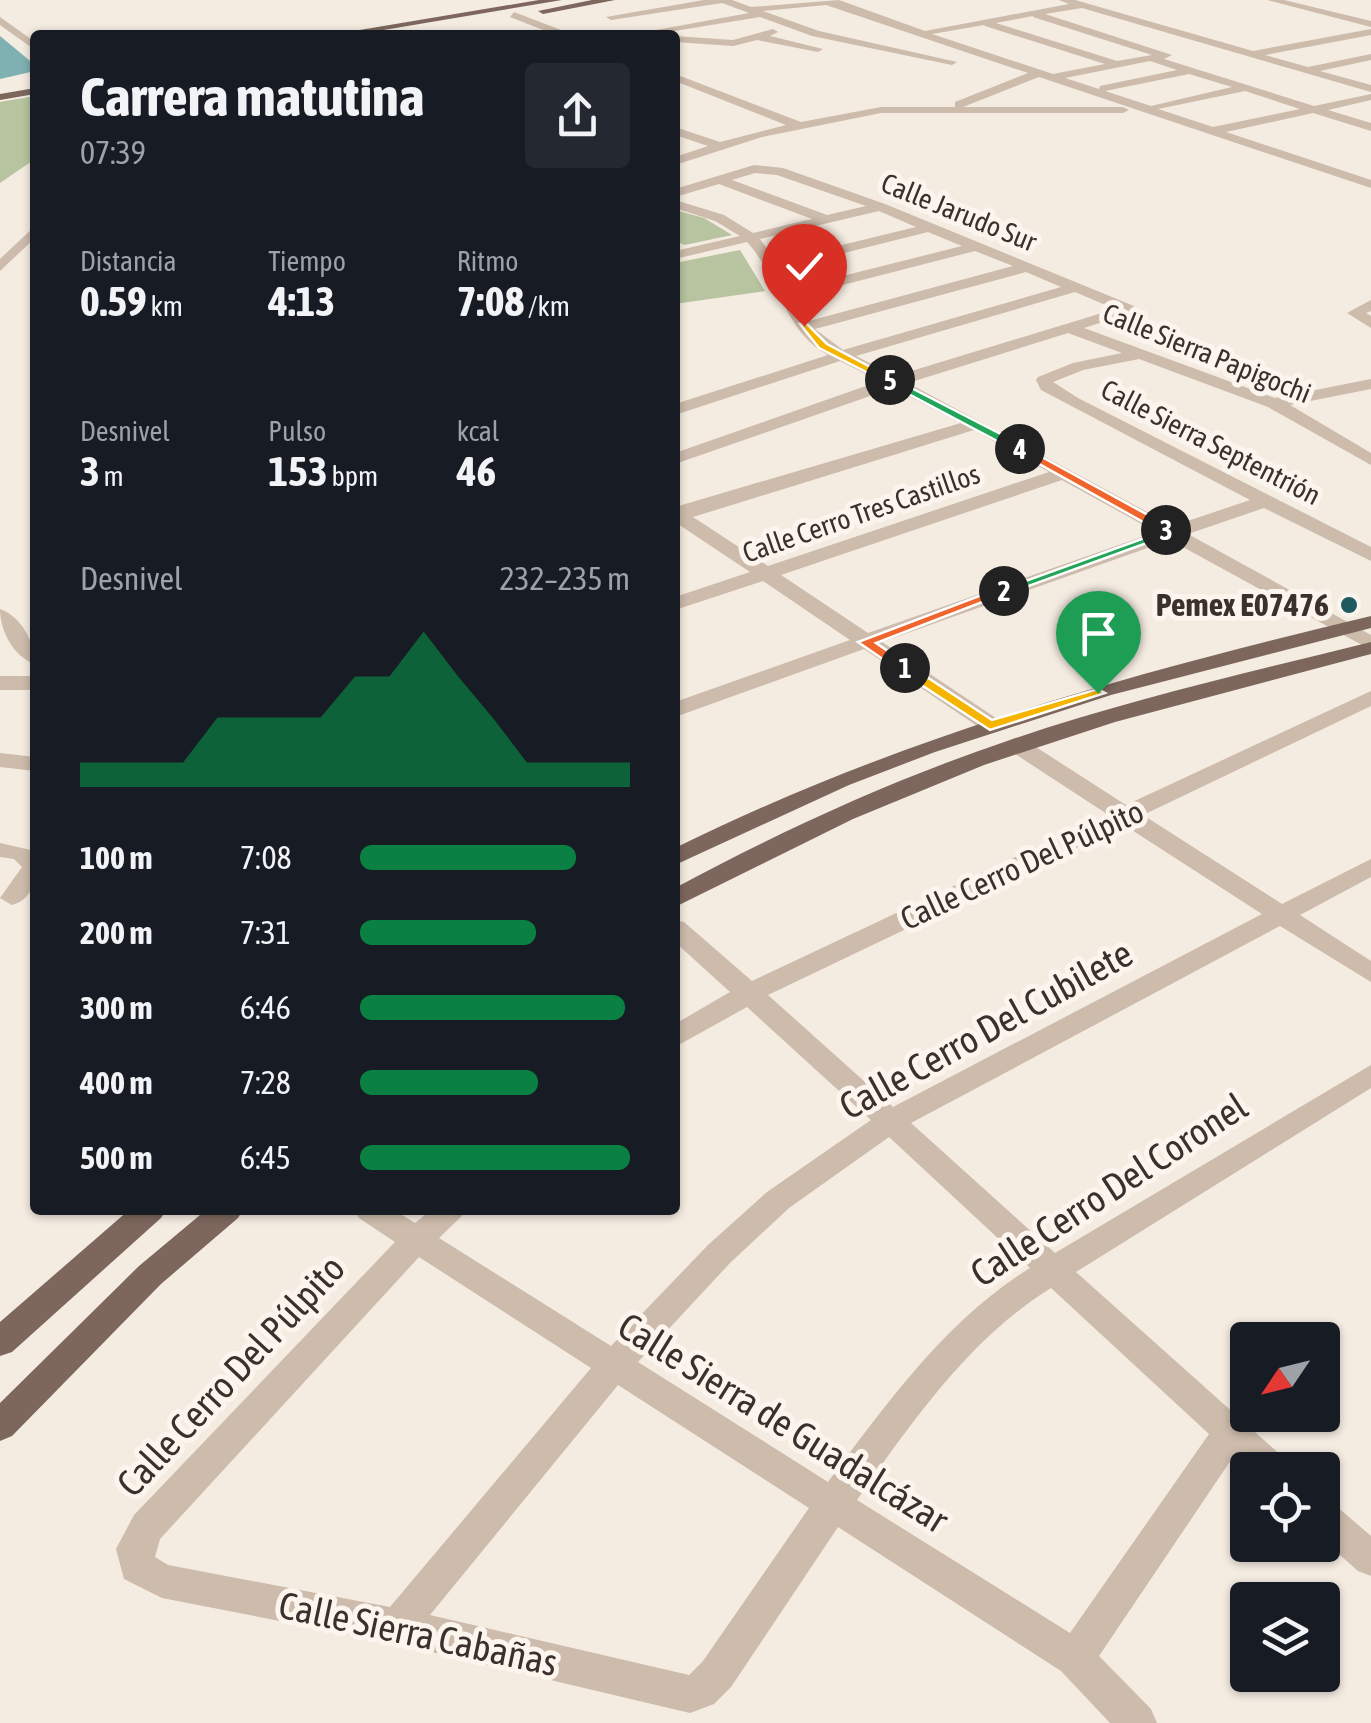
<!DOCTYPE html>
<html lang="es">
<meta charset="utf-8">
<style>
body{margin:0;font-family:"Asap Condensed",sans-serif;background:#242831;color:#f1f3f6;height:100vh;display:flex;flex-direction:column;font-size:38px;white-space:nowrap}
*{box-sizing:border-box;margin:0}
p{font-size:32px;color:#9ea1a6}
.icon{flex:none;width:55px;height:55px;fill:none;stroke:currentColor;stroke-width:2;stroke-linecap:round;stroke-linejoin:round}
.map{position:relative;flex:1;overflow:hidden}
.panel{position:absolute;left:30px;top:30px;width:650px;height:1185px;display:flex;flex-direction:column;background:#171b24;border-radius:10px;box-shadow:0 2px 8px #0004}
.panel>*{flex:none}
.needle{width:65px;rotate:235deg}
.buttons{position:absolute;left:1230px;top:1322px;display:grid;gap:20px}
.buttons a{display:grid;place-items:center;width:110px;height:110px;border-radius:10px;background:#171b24;box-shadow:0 2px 8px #0004;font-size:50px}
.pin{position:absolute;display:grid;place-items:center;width:85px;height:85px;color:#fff;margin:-102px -42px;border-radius:50% 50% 50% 0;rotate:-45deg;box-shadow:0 0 10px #0007}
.pin .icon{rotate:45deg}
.km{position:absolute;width:50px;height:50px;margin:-25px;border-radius:50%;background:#222;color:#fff;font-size:28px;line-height:50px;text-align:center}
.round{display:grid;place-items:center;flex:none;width:105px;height:105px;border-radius:10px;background:#242831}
.overview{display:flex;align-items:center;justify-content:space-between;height:170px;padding:0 50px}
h1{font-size:55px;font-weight:700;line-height:75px}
.metrics{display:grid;grid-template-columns:repeat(3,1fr);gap:15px;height:170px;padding:10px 50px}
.metrics div{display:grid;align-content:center}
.metrics b{font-size:42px;font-weight:700}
.metrics small{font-size:28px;font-weight:400}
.metrics p{font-size:28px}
.chart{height:280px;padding:20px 50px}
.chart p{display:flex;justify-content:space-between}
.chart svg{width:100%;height:180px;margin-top:10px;fill:#0b8043;opacity:.7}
ul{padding:0 50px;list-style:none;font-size:32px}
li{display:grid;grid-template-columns:160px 120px 1fr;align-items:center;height:75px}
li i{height:25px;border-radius:12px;background:#0b8043}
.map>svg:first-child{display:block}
.green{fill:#b8c4a0}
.water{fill:#7fb0b2}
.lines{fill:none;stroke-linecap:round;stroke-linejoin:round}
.minor{fill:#cdbbac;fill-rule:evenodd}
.major{fill:#7d675c;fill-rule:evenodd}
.split-1{fill:#f5b400;stroke:#fff;stroke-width:2.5}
.split-2{fill:#f0652b;stroke:#fff;stroke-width:2.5}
.split-3{fill:#22a559;stroke:#fff;stroke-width:2.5}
.split-4{fill:#f0652b;stroke:#fff;stroke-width:2.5}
.split-5{fill:#22a559;stroke:#fff;stroke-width:2.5}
.split-6{fill:#f5b400;stroke:#fff;stroke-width:2.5}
.poi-dot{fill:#1f5a5e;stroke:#fbf5ee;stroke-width:4}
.labels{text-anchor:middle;stroke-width:10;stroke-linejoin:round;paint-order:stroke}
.far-street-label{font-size:28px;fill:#3b302b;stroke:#fbf5ee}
.poi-label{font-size:32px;font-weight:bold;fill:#3b302b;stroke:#fbf5ee;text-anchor:end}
.street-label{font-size:32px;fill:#3b302b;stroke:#fbf5ee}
.near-street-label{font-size:38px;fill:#3b302b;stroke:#fbf5ee}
</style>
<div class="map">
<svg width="1371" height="1723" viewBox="0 0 1371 1723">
<rect width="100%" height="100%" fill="#f4ebe1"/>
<!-- green -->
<g class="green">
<path d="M35 96V159L0 183V102Z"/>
<path d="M675 210 704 218 732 235 685 245 675 241Z"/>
<path d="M740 250 765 291 675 304V263Z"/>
</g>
<!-- water -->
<path class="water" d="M0 36 35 65V71L0 79Z"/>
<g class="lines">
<!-- minor -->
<g class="minor">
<path d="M704 0H732L751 7 839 0 925 31 1069 4 1059 0H1075L1253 51 1371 29V35L1265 55 1308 67 1371 54V60L1320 71 1371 85V92L1082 8 1045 14 1172 55 1164 59 1314 106 1371 94V100L1328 110 1371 123V131L1313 113 1226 132 1371 180V188L1039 77 963 107H1123L1129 110 1123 113H881L762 137 675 165V157L708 146 675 135V127L720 142 786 125 675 81V74L801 122 881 107H955V102L1028 73 826 5 763 11 819 31 957 62 952 65 812 36 760 17 650 35 645 32 749 13 722 3 611 20 606 17ZM1033 16V17L1152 55 1117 61 996 23ZM984 25 985 26 1105 64 1053 74 932 34ZM1150 61 1177 70 1100 86 1099 89 1065 78ZM1189 74 1232 87 1151 106 1105 91ZM1245 91 1300 109 1213 127 1158 109Z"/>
<path d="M1267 0H1284L1371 21V27Z"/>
<path d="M514 12 569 33 570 35H556L510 17Z"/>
<path d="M0 17 35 42V50L0 25Z"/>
<path d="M773 29 778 32 770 36 823 49 818 52 757 40 733 46 675 42V36L733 40Z"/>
<path d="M393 32 398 33 399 35H388Z"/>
<path d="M754 165 783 168 885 204 1134 306V312L1084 328 1275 398 1371 379V389L1290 405 1371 453V465L1268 407 1139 359 1083 370 1053 382 1078 398 1371 547V561L1264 508 1188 534 1371 635V650L1170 540 882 642 999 720 1002 725 999 730H983L864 649 675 717V702L850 640 763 581 675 610V597L750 572 675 522V507L961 423 893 388 675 464V453L880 381 840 361 675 415V404L828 355C784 332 779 277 747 242L675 259V251L740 236 715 221 675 208V200L724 215 753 233 812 219 719 184 675 197V189ZM755 173 777 175 866 206 827 215 732 180ZM879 211 916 227 776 261 760 239ZM928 232 962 246 791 289 780 269ZM975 251 1013 266 809 321 796 297ZM1026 272 1061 287 843 350 815 329ZM1075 292 1115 309 895 376 856 356ZM1068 333 1122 353 1073 363 1038 377 1036 380 1041 390 1250 500 1173 526 908 383ZM974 430 1049 472 768 566 693 517ZM1062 480 1156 532 868 633 781 575Z"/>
<path d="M35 226V238L0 271V259Z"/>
<path d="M1371 300V311L1366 313 1371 316V328L1347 313Z"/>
<path d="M0 609C22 617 35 643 35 664 13 657 0 630 0 609Z"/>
<rect x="0" y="676" width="35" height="14"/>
<path d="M1371 691V706L1143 815 1282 904 1371 859V877L1300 915 1371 961V982L1280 926 911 1123 1055 1253 1371 1065V1088L1076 1272 1285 1459 1290 1470H1248L1233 1457 1099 1656 1151 1709 1157 1723H1110L1061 1671 838 1527 731 1687 714 1704 690 1713 398 1644 162 1598 124 1579 116 1549 134 1515 395 1242 359 1218 354 1210H394L415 1223 431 1210H468L439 1238 611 1346 708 1245 767 1192 871 1120 747 1007 675 1047V1024L730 992 675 942V920L684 922 752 981 1107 814 1009 750 1006 745 1009 740H1025L1126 805ZM1124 825 1262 914 893 1107 768 995ZM889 1137 1030 1268C947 1319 886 1404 828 1482L638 1362 730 1263 789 1208ZM419 1257 591 1368 390 1607 168 1565 155 1557 160 1539ZM1051 1288 1209 1434 1070 1633 857 1500C911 1423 970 1338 1051 1288ZM618 1385 809 1508 703 1661 689 1675 430 1615Z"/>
<path d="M0 753 35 757V771L0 767Z"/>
<path d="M0 843 35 851C35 872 38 898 12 905L0 898 22 867 14 859 0 857Z"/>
<path d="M1322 1500 1335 1505 1371 1536V1576L1358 1571 1322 1539Z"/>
</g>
<!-- major -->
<g class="major">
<path d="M539 0H562L354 35H330Z"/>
<path d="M592 0H615L543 14 538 11Z"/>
<path d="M35 88V94L0 100V94Z"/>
<path d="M1371 616V628L1111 695 935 752 849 785 675 865V848C897 738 1131 673 1371 616Z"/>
<path d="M1371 642V654L1115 722 984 765 853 819 675 907V888C783 830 894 779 1010 740 1128 700 1250 672 1371 642Z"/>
<path d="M129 1210H166L161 1218 12 1352 0 1356V1322Z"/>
<path d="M206 1210H243L238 1218 161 1284 12 1436 0 1441V1403L139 1266Z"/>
</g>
</g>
<!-- split-1 -->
<path class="split-1" d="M900 666H910L992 720 1098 689 1105 693 990 730 900 671Z"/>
<!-- split-2 -->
<path class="split-2" d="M1000 588 1011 591 876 643 910 666V671H900L858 642Z"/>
<!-- split-3 -->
<path class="split-3" d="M1161 527 1177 532 1009 593 998 591 1161 532Z"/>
<!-- split-4 -->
<path class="split-4" d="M1020 445 1170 527 1172 530 1161 532 1016 451Z"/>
<!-- split-5 -->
<path class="split-5" d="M890 377 1024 446 1026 449 1016 451 886 382Z"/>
<!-- split-6 -->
<path class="split-6" d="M800 324H807L827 344 895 380 886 382 819 348Z"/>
<!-- markers -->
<circle class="poi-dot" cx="1349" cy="605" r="10"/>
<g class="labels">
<!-- far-street labels -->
<g class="far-street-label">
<text transform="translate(959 212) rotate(22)" y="10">Calle Jarudo Sur</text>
<text transform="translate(1207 353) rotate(22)" y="10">Calle Sierra Papigochi</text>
<text transform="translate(1211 442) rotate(27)" y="10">Calle Sierra Septentrión</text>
<text transform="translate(861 513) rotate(-19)" y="10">Calle Cerro Tres Castillos</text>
</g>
<!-- poi labels -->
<g class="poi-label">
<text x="1329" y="616">Pemex E07476</text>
</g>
<!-- street labels -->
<g class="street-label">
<text transform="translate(1022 865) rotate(-25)" y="11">Calle Cerro Del Púlpito</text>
</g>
<!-- near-street labels -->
<g class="near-street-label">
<text transform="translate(986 1030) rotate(-29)" y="13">Calle Cerro Del Cubilete</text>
<text transform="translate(1109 1190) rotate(-33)" y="13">Calle Cerro Del Coronel</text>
<text transform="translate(231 1376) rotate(-47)" y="13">Calle Cerro Del Púlpito</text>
<text transform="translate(783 1423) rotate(32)" y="13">Calle Sierra de Guadalcázar</text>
<text transform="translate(418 1634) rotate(12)" y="13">Calle Sierra Cabañas</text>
</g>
</g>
</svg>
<div class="buttons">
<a><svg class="needle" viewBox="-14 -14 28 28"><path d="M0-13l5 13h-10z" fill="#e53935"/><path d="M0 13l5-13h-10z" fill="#9ea1a6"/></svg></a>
<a><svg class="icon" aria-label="locate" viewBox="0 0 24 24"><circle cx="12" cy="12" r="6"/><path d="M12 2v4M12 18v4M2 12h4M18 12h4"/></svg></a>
<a><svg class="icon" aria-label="layers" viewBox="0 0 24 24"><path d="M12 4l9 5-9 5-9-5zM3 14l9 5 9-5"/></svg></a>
</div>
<div class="pin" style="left:1098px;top:693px;background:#1e9e55"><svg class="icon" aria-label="arrive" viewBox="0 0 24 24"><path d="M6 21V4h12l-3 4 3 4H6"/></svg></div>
<div class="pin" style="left:804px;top:326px;background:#d93025"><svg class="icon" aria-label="check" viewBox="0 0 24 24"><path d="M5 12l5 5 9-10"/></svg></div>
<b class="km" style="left:905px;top:668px">1</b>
<b class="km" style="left:1004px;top:591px">2</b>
<b class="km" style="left:1166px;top:530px">3</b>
<b class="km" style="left:1020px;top:449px">4</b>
<b class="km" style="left:890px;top:380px">5</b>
<section class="panel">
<div class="overview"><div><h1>Carrera matutina</h1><p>07:39</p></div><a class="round"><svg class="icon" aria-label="share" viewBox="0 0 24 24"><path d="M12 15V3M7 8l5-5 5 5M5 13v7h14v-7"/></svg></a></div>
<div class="metrics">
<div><p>Distancia</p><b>0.59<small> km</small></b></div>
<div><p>Tiempo</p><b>4:13</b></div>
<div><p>Ritmo</p><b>7:08<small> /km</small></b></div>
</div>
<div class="metrics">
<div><p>Desnivel</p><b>3<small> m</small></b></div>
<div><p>Pulso</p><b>153<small> bpm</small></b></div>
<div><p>kcal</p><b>46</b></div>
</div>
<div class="chart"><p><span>Desnivel</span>232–235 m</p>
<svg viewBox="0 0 160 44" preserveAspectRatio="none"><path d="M0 44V38L10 38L20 38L30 38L40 27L50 27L60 27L70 27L80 17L90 17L100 6L110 17L120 27L130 38L140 38L150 38L160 38V44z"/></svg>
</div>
<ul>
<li><b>100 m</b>7:08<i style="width:80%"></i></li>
<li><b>200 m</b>7:31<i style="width:65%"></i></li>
<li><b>300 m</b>6:46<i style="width:98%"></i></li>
<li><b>400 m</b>7:28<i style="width:66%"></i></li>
<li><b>500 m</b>6:45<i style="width:100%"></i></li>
</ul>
</section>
</div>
